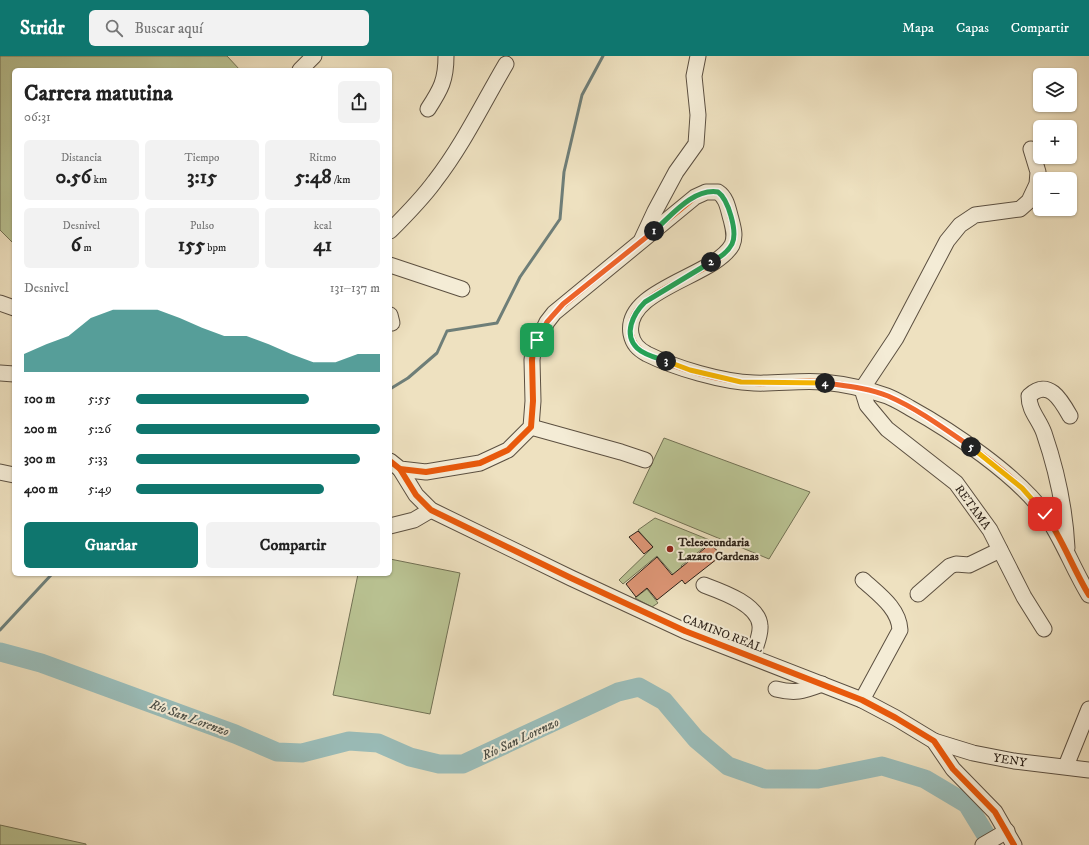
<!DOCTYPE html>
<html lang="es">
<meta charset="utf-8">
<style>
body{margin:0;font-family:"IM FELL DW Pica",serif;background:#f2f2f2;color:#222;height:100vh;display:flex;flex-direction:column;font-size:15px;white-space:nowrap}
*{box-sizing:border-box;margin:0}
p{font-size:13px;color:#767676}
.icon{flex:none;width:22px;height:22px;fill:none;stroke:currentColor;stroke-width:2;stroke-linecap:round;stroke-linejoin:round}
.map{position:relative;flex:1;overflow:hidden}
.details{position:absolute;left:12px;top:12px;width:380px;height:508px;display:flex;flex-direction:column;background:#fff;border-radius:6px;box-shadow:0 1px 3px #0004}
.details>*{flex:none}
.buttons{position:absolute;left:1033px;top:12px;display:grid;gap:8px}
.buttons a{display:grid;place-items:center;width:44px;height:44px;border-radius:6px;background:#fff;box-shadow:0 1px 3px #0004;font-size:20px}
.pin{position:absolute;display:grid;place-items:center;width:34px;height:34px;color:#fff;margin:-17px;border-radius:8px;box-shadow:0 2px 6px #0006}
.km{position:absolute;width:20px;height:20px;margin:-10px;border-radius:50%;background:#222;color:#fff;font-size:11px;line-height:20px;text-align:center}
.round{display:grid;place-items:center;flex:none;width:42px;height:42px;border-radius:6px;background:#f2f2f2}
.overview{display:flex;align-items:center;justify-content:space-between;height:68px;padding:0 12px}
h1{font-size:22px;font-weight:700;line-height:30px}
.figures{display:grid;grid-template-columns:repeat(3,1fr);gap:6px;height:68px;padding:4px 12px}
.figures div{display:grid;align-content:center;border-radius:6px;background:#f2f2f2;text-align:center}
.figures b{font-size:20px;font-weight:700}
.figures small{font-size:11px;font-weight:400}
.figures p{font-size:11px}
.chart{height:112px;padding:8px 12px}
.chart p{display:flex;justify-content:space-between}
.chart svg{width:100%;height:72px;margin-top:4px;fill:#0f766e;opacity:.7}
.button{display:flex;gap:8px;margin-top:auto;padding:8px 12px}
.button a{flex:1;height:46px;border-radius:6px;background:#0f766e;color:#fff;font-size:16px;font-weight:700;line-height:46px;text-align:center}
.button a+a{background:#f2f2f2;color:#222}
ul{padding:0 12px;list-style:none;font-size:13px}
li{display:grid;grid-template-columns:64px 48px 1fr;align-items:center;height:30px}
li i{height:10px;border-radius:5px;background:#0f766e}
header{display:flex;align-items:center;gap:24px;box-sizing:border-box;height:56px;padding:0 20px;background:#0f766e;color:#fff}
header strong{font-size:19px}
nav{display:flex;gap:22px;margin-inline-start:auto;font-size:14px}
.search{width:280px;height:36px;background:#f2f2f2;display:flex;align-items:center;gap:10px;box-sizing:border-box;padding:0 14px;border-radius:6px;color:#767676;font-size:15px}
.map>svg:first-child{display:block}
.green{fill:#b9c292;stroke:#727154}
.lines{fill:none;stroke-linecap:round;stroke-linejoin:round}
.stream{stroke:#6e7e78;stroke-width:3}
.river{stroke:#9abcb8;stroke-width:19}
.building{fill:#dc9575;stroke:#2b2017}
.minor-casing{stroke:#5c5041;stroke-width:17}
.minor{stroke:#f4ecd6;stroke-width:15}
.cycleway-casing{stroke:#f4ecd6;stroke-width:8}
.cycleway{stroke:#e8590c;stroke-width:6}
.split-1-casing{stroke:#fff;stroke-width:8}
.split-2-casing{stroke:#fff;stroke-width:8}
.split-3-casing{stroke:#fff;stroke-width:8}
.split-4-casing{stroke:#fff;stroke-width:8}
.split-5-casing{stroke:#fff;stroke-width:8}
.split-6-casing{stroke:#fff;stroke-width:8}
.split-1{stroke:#f0652b;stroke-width:5}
.split-2{stroke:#22a559;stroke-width:5}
.split-3{stroke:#22a559;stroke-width:5}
.split-4{stroke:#f5b400;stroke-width:5}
.split-5{stroke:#f0652b;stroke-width:5}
.split-6{stroke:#f5b400;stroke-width:5}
.poi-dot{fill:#8f2418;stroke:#f4ecd6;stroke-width:1.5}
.labels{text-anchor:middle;stroke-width:4;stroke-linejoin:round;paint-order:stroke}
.street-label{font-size:12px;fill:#2b2017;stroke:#f4ecd6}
.poi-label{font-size:12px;font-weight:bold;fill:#2b2017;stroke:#f4ecd6;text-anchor:start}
.water-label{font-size:13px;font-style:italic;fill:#4c4f47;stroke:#f4ecd6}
</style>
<header>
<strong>Stridr</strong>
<div class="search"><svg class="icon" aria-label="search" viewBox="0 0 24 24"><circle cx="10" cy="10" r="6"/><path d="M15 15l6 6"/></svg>Buscar aquí</div>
<nav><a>Mapa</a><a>Capas</a><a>Compartir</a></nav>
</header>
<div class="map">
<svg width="1089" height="789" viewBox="0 0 1089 789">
<rect width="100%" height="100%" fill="#eee1c0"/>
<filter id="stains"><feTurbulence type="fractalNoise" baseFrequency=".005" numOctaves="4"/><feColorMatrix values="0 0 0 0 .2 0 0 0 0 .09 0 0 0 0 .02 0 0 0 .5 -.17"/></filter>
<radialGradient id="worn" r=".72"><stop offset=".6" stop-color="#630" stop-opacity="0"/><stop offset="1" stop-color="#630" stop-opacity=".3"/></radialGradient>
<!-- green -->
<g class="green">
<path d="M0 0H227L240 14H14V188L0 174Z"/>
<path d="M664 382 810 436 769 503 633 447Z"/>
<path d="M655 462 712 485 681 510 686 516 677 523 657 500 623 528 619 524 653 491 638 474Z"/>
<path d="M390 503 460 517 430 658 333 639 358 518H390Z"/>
<path d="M647 533 658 547 652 551 635 542Z"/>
<path d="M0 769 86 788V789H0Z"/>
</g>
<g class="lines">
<!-- stream -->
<g class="stream">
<path d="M390 333 408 322 437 297 447 275 497 267 520 221 560 163 564 116 582 39 603 0"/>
<path d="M0 574 52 518"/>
</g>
<!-- river -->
<path class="river" d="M0 596 41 607 235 678 277 696 302 697 349 685 378 687 410 701 439 708H463L618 636 639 631 664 645 696 683 728 710 765 723H818L882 710 925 723 967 748 992 789"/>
</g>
<!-- building -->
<g class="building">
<path d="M638 475 653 491 644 498 629 481Z"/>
<path d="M710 488 722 499 685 528 682 524 657 544 647 532 636 541 626 528 657 501 672 519Z"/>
</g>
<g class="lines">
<defs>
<g id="minor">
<path d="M300 14 314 0"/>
<path d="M428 53C441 33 446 24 446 0"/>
<path d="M1031 93 1038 116 1037 128 1029 145 1020 153 975 159 960 169 947 185 896 282 862 333 867 349 887 373 956 427 990 474 1024 541 1044 573"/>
<path d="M390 175C406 159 422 143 435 125 463 89 483 47 506 8"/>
<path d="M642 183 655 155 676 116 696 88 698 59 694 20 698 0"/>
<path d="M390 209 462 233"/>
<path d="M0 247 14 252"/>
<path d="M390 259 392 267"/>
<path d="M0 317 14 318"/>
<path d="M531 371 621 396 645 404"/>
<path d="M390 405 400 413 426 416 480 407 508 394 531 371 533 345 532 304 533 295 547 266 554 257 695 141 706 136H718C727 142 728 153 731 163 733 171 736 180 732 189 714 221 623 233 631 278 633 288 638 293 647 298 675 312 723 326 754 327 777 328 800 324 823 326 844 328 867 333 887 340 895 343 903 348 910 352 952 375 1018 420 1045 458 1063 484 1073 513 1089 539"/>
<path d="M400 413 416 439 431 454 571 522 685 575 862 644 896 662 934 685 953 713 995 756 1014 789"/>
<path d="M0 416 14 419"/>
<path d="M390 470 414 464 431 454"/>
<path d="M1067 492C1065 452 1057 415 1044 377 1039 363 1029 355 1029 340 1049 322 1061 344 1070 360"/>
<path d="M704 529C720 535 759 548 760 570 761 579 755 591 753 600"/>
<path d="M918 538 950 510 956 508 969 509 1000 494"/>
<path d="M776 633C796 638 803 635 822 628"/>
<path d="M862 644 900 574C899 552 878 538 863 524"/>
<path d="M934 685 973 697 1014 705 1089 714"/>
<path d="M1066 710 1089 653"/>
<path d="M983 789 1007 775"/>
</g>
</defs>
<!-- minor casing -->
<use href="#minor" class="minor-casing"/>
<!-- minor -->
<use href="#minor" class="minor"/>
<defs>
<g id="cycleway">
<path d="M390 405 400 413 426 416 480 407 508 394 531 371 533 345 532 304 533 295 547 266 554 257 695 141 706 136H718C727 142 728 153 731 163 733 171 736 180 732 189 714 221 623 233 631 278 633 288 638 293 647 298 675 312 723 326 754 327 777 328 800 324 823 326 844 328 867 333 887 340 895 343 903 348 910 352 952 375 1018 420 1045 458 1063 484 1073 513 1089 539"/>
<path d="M400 413 416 439 431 454 571 522 685 575 862 644 896 662 934 685 953 713 995 756 1014 789"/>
</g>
</defs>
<!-- cycleway casing -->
<use href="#cycleway" class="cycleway-casing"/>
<!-- cycleway -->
<use href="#cycleway" class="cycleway"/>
</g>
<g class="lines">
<defs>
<path id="split-1" d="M537 284 547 266 563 248 654 175"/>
<path id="split-2" d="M654 175C671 160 693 132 718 136 728 143 738 176 732 188 728 196 719 202 711 206"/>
<path id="split-3" d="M666 305C657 302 644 299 637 292 623 278 633 258 645 246L711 206"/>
<path id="split-4" d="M666 305 690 314 741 326 825 327"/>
<path id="split-5" d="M825 327C846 330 868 332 888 340 918 353 945 373 971 391"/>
<path id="split-6" d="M971 391 1022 432 1045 458"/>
</defs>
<!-- split-1 casing -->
<use href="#split-1" class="split-1-casing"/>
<!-- split-2 casing -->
<use href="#split-2" class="split-2-casing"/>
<!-- split-3 casing -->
<use href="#split-3" class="split-3-casing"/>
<!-- split-4 casing -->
<use href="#split-4" class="split-4-casing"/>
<!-- split-5 casing -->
<use href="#split-5" class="split-5-casing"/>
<!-- split-6 casing -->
<use href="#split-6" class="split-6-casing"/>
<!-- split-1 -->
<use href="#split-1" class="split-1"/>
<!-- split-2 -->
<use href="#split-2" class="split-2"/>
<!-- split-3 -->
<use href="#split-3" class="split-3"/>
<!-- split-4 -->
<use href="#split-4" class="split-4"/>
<!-- split-5 -->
<use href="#split-5" class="split-5"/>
<!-- split-6 -->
<use href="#split-6" class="split-6"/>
</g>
<!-- markers -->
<circle class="poi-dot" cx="670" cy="493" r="4"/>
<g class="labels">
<!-- street labels -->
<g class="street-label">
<text transform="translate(973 451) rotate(54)" y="4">RETAMA</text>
<text transform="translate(723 577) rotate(21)" y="4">CAMINO REAL</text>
<text transform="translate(1010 704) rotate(9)" y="4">YENY</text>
</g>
<!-- poi labels -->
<g class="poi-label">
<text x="678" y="490">Telesecundaria<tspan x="678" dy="14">Lazaro Cardenas</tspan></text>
</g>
<!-- water labels -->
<g class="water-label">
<text transform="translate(190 661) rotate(20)" y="5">Río San Lorenzo</text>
<text transform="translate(520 682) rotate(-25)" y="5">Río San Lorenzo</text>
</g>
</g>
<rect width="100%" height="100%" filter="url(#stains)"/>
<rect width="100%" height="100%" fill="url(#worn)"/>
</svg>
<div class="buttons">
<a><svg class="icon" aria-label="layers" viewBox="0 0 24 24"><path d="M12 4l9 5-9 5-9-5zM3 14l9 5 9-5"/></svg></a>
<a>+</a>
<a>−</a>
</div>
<div class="pin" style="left:537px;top:284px;background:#1e9e55"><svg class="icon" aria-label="arrive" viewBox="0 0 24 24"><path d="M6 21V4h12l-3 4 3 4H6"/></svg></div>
<div class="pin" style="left:1045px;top:458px;background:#d93025"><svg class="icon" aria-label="check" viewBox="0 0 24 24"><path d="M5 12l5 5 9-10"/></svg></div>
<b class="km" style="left:654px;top:175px">1</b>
<b class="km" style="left:711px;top:206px">2</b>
<b class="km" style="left:666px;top:305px">3</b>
<b class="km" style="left:825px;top:327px">4</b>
<b class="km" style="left:971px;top:391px">5</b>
<section class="details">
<div class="overview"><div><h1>Carrera matutina</h1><p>06:31</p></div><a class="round"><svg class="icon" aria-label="share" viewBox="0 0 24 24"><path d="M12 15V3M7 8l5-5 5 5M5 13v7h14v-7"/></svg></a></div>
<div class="figures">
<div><p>Distancia</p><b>0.56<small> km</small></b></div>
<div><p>Tiempo</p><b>3:15</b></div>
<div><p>Ritmo</p><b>5:48<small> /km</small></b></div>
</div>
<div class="figures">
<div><p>Desnivel</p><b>6<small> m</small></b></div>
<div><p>Pulso</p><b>155<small> bpm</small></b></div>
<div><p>kcal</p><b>41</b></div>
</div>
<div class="chart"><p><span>Desnivel</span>131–137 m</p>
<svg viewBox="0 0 160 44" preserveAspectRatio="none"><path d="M0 44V33L10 27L20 22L30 11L40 6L50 6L60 6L70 11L80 17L90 22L100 22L110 27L120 33L130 38L140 38L150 33L160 33V44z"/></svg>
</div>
<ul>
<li><b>100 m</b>5:55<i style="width:71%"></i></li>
<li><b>200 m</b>5:26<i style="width:100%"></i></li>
<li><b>300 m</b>5:33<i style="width:92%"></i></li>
<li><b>400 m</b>5:49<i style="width:77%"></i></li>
</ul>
<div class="button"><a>Guardar</a><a>Compartir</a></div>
</section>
</div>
